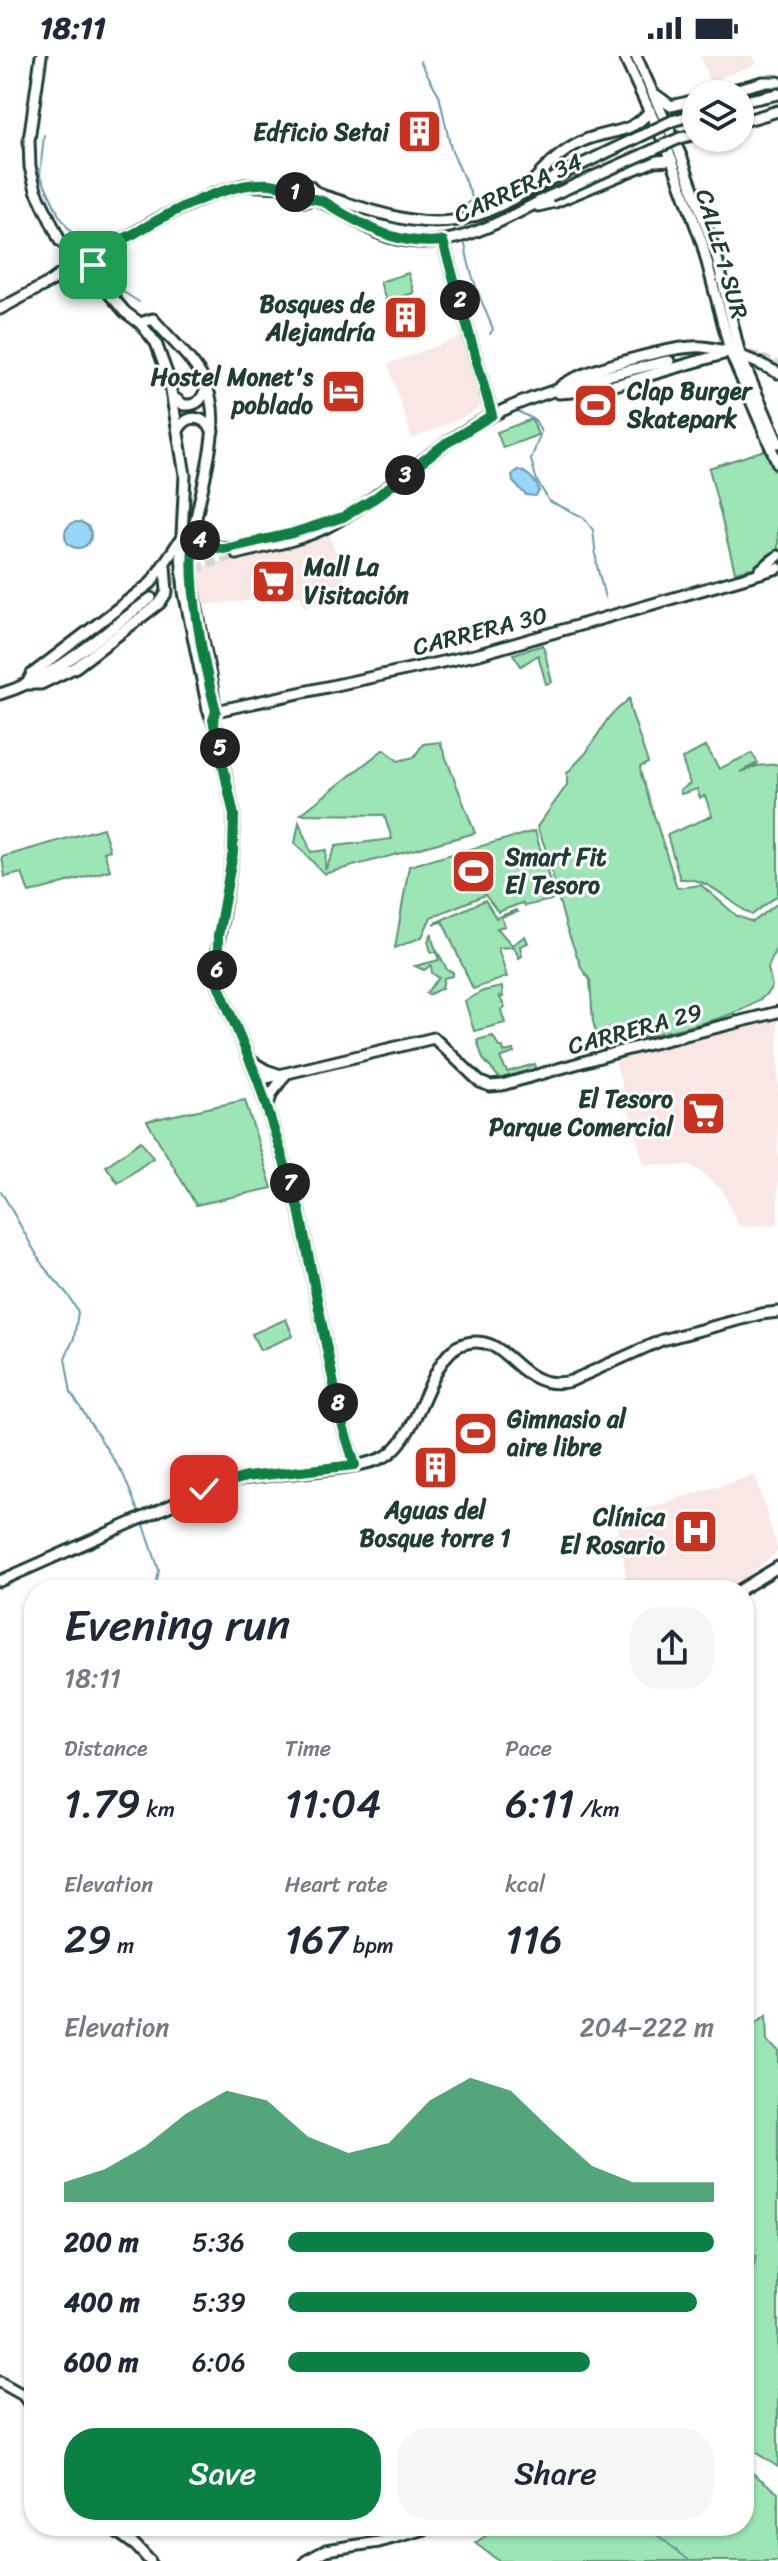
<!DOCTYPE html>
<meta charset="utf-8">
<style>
body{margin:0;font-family:Sriracha,sans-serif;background:#f6f6f7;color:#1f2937;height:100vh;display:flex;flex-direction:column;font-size:30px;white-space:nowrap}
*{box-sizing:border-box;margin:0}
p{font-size:26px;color:#747a83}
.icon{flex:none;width:44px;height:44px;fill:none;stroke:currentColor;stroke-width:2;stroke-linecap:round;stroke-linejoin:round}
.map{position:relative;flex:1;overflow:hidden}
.details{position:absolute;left:24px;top:1524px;width:730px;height:956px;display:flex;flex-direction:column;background:#fff;border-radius:32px;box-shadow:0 2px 6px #0004}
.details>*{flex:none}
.fabs{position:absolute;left:682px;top:24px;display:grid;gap:16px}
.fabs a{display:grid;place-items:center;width:72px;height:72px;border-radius:50%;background:#fff;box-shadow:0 2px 6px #0004;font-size:40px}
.pin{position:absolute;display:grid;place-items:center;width:68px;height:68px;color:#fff;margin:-34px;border-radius:16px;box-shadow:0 4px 12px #0006}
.km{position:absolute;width:40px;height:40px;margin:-20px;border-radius:50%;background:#222;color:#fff;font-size:22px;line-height:40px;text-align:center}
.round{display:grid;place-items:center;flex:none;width:84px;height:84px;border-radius:32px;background:#f6f6f7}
.headline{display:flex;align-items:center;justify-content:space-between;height:136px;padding:0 40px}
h1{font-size:44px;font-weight:600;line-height:60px}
.metrics{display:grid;grid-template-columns:repeat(3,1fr);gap:12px;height:136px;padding:8px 40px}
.metrics div{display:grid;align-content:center}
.metrics b{font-size:40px;font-weight:600}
.metrics small{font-size:22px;font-weight:400}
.metrics p{font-size:22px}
.chart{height:224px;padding:16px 40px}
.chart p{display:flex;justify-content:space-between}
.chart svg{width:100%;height:144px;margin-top:8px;fill:#0b8043;opacity:.7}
.button{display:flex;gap:16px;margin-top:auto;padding:16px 40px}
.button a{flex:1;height:92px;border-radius:32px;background:#0b8043;color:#fff;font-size:32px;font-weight:600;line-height:92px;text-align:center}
.button a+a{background:#f6f6f7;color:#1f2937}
ul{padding:0 40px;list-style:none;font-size:26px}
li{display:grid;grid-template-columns:128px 96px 1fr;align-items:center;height:60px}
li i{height:20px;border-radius:10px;background:#0b8043}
.status{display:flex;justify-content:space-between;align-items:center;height:56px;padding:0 40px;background:#fff;direction:ltr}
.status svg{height:22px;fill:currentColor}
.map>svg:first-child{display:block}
.built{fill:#f8e7e5}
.green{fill:#9ce5b4;stroke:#5e9174;stroke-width:2}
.water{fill:#97d6f8;stroke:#6799aa;stroke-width:2}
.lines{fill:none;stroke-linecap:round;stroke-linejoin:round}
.stream{stroke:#6799aa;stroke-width:2}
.secondary-tunnel{stroke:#d2d8d6;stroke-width:9;stroke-dasharray:9 4.5;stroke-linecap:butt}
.secondary-casing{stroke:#1f3d34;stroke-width:15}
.secondary{stroke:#fff;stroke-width:9}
.secondary-bridge-casing{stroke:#1f3d34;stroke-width:15;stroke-linecap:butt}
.secondary-bridge{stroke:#fff;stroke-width:9}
.route-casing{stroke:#fff;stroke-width:16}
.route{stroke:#0b8043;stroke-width:10}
.labels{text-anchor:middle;stroke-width:6;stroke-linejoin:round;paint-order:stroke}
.poi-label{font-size:24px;font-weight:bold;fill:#1f3d34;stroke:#fff;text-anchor:end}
.street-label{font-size:24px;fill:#1f3d34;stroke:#fff}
</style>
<div class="status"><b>18:11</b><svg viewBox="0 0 49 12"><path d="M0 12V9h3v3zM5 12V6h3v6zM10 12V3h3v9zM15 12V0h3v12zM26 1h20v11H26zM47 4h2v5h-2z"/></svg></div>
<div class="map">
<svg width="778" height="2505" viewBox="0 0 778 2505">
<rect width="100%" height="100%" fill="#fff"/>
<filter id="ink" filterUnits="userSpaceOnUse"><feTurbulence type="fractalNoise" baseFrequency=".0125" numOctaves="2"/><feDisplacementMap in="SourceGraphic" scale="16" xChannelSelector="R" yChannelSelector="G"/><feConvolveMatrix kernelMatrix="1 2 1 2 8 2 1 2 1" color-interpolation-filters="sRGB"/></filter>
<g filter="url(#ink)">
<!-- built -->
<g class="built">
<path d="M700 0H753L756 8 710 26Z"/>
<path d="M463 280 480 350 472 357 412 383 388 308Z"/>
<path d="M329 478 351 538 304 551 301 540 203 549 198 511Z"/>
<path d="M778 961V1168L739 1171 722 1134 693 1110 644 1108 615 1005 638 997 715 979Z"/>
<path d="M755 1419 778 1495 732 1534H612L626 1520 616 1462Z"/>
</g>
<!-- green -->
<g class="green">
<path d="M408 217 414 237 386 245 380 226Z"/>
<path d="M532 363 538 379 503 392 497 376Z"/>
<path d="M771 392 778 408V500L768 508 735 516 709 412Z"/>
<path d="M543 589 552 626 546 628 538 599 521 610 513 598Z"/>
<path d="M630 642V652L648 707 640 711 641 718 677 832 701 829 737 860 753 866 778 847V886L768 912 772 930C757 962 663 975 632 983 621 986 611 991 602 994L593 966 590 924 582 913 566 871 545 791 537 771 567 729V717L586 697 609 661Z"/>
<path d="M440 686 475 777 324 818 295 787 299 766 311 796 326 794 325 814 336 790 392 783 384 759 301 758 384 693 398 705 414 701 423 688Z"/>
<path d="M706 690 719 713 752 697 758 707 740 716 757 710 778 708V839L752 859C727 845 709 821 680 823L667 779 712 760 705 740 700 742 697 733 681 738 680 734 690 728 682 703Z"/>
<path d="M103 772 110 794 104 796 110 814 29 837 22 817 5 821 2 801Z"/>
<path d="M535 775 555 843 525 850 522 847 498 856 485 839 431 861 422 881 395 892 409 810Z"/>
<path d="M485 844 496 862 516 854 518 856 501 861 505 870 497 872 512 889 525 880 528 887 520 890 522 900 519 902 514 891 498 892 507 921 473 933 443 866 433 868Z"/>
<path d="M432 877C431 890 442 901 447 914L453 916V920L444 922 442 932 428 939 426 937 439 922 432 917 431 909 424 914 415 910 439 904 436 896H431L428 885Z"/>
<path d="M502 931 503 941 499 940 505 951 501 954 505 967 474 975 465 945 483 935Z"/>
<path d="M493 980 499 991H503L504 996 513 994 514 997 500 1002 507 1016 535 1008 534 1016 502 1025 483 1003 477 984Z"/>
<path d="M245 1044 272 1132 196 1149 147 1065Z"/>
<path d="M141 1085 153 1102 118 1127 106 1110Z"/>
<path d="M286 1263 293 1280 260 1294 252 1278Z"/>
<path d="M766 1960 767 1986 778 1994V2411L744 2389V2233L748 2232 756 2200 744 2198V1976Z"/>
<path d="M744 2411 778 2436V2505H499L475 2487 500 2470H744Z"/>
</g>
<!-- water -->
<g class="water">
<path d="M518 414C527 416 537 425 539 435L536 440 526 439 513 426 512 419Z"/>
<circle cx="78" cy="479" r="13"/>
</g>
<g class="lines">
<!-- stream -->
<g class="stream">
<path d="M420 5 439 39 451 93 473 143 460 154"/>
<path d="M44 79 40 118 59 159 79 188"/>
<path d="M465 188C469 218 482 246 493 273L490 278"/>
<path d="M101 213 117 232 139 246"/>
<path d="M517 352 519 356 535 364 541 376 531 404 537 425 549 445 583 461 593 474 597 510 605 542"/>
<path d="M1 1135 43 1210 68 1239 78 1256 74 1282 65 1302 71 1337 124 1420 140 1460"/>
<path d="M143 1466 159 1514 155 1534"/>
<path d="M646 2470 690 2505"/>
</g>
<!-- secondary-tunnel -->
<g class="secondary-tunnel">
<path d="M736 296 756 300 778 309"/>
<path d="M669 305 717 296"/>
<path d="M151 542 185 517 237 498"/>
</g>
<defs>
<g id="secondary">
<path d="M41 0 29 84 30 111 36 134 60 185 77 200 125 256 140 267 156 287 169 323 185 419 181 498 184 536 208 653 216 674 234 759 233 796 216 900 218 928 258 1024 299 1153 341 1364 355 1409"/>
<path d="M624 0 672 104 702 187 731 298 778 408"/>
<path d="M636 0 682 102 716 198 740 299 778 387"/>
<path d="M718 38 763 26H778"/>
<path d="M656 39 671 50 696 44"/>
<path d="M740 46 778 38"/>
<path d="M672 65 696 58"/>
<path d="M740 66 778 55"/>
<path d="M680 82 696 78"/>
<circle cx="305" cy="137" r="8"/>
<path d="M526 133C544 113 559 96 583 85 610 73 629 80 650 55"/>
<path d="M313 134 324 140C372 154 424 177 474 160 497 153 520 139 541 128"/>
<path d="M312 142C335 150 356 166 378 177 439 204 497 167 550 140"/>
<path d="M538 150 555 146 654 105 672 104"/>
<path d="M443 185 492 359"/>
<path d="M57 224 88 213 104 195"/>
<path d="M0 253 50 226 80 204 105 194 158 163 213 138 244 129 299 132"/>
<path d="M140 267 153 263C170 283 191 301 204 324 230 373 190 450 191 505 193 556 212 607 215 657"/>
<path d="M561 330C582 314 678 288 703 291 730 294 754 304 778 317"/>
<path d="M559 337 587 335 619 328 723 298"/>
<path d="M173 341 184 349C197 350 202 344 206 332"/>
<path d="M179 373C189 356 204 361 213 375"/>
<path d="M194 478C219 505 263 485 295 477"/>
<path d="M237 498C266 490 298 485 325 472 385 441 432 389 493 359 547 332 610 319 669 305"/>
<path d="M165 510 167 536 160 547 76 611 41 628H27L32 618 151 527 180 484"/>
<path d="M760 514 778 500"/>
<path d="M0 638C57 621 104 577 151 542"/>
<path d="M208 653 216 655 479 598 778 512"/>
<path d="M251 1005 266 1014 281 1019"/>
<path d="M258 1024 434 982 480 1026 490 1030 502 1029 621 995 778 956"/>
<path d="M267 1051 272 1037 285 1019"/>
<path d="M0 1525 221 1427C261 1415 362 1418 389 1398 422 1374 430 1298 463 1288 511 1274 515 1338 571 1325L662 1284 761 1258 778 1256"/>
<path d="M740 1534 778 1511"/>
<path d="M0 2326 23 2339 34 2354"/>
<path d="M109 2470 136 2490 150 2505"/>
<path d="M306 2505 326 2494 379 2486 436 2470"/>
</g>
</defs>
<!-- secondary casing -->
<use href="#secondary" class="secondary-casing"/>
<!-- secondary -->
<use href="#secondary" class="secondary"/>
<defs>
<g id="secondary-bridge">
<path d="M541 128 672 65"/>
<path d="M550 140 680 82"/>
</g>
</defs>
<!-- secondary-bridge casing -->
<use href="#secondary-bridge" class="secondary-bridge-casing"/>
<!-- secondary-bridge -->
<use href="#secondary-bridge" class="secondary-bridge"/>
</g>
</g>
<g class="lines" filter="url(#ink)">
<defs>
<path id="route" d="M93 209C96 205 100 199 104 195 113 187 126 182 137 176 172 155 269 101 302 144 306 144 309 142 313 143 323 143 334 152 342 157 376 176 403 189 443 185L492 359 442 390 375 442 343 461 293 477 224 493 208 490 194 478C187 526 203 607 216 655L213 664 234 759 233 796 218 880V928L258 1024 299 1153 341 1364 355 1409 246 1421 204 1433"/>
</defs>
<!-- route casing -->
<use href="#route" class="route-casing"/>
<!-- route -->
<use href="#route" class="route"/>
</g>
<!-- icons -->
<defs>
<symbol id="building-square" viewBox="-11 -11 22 22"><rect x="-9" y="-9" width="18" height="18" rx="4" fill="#c8321e" stroke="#fff"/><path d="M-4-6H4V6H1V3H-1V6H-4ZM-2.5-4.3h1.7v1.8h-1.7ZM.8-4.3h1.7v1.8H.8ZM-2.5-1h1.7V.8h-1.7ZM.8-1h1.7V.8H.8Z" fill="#fff"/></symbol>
<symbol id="hotel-square" viewBox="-11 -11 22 22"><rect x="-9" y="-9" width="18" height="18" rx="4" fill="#c8321e" stroke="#fff"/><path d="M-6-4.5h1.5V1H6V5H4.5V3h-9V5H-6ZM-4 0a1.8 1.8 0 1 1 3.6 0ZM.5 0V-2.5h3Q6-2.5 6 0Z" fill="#fff"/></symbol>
<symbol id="stadium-square" viewBox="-11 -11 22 22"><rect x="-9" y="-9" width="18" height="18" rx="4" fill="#c8321e" stroke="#fff"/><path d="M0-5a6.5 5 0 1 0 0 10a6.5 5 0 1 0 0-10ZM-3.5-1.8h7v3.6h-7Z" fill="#fff"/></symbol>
<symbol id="supermarket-square" viewBox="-11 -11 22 22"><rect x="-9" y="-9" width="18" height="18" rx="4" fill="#c8321e" stroke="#fff"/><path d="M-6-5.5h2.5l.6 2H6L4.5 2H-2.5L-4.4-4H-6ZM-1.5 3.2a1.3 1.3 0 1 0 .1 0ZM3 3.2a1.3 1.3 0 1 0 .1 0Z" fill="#fff"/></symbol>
<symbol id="hospital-square" viewBox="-11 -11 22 22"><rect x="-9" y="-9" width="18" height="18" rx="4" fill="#c8321e" stroke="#fff"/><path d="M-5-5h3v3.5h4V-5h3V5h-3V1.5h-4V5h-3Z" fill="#fff"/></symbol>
</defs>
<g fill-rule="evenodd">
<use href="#building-square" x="394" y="50" width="51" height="51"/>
<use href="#building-square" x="380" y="236" width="51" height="51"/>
<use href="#hotel-square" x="318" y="310" width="51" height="51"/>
<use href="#stadium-square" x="570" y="324" width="51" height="51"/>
<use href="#supermarket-square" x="248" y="500" width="51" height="51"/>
<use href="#stadium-square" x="448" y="790" width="51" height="51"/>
<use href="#supermarket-square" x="678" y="1032" width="51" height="51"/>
<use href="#stadium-square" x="450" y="1352" width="51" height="51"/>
<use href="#building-square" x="410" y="1386" width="51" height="51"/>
<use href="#hospital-square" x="670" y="1450" width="51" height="51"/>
</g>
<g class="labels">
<!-- poi labels -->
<g class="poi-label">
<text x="389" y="84">Edficio Setai</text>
<text x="375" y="256">Bosques de<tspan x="375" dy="28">Alejandría</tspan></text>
<text x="313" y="329">Hostel Monet's<tspan x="313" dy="28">poblado</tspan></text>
<text x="627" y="343" text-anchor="start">Clap Burger<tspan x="627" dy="28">Skatepark</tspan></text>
<text x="304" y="519" text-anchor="start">Mall La<tspan x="304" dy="28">Visitación</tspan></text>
<text x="505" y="809" text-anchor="start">Smart Fit<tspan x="505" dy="28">El Tesoro</tspan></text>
<text x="673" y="1051">El Tesoro<tspan x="673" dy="28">Parque Comercial</tspan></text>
<text x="507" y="1371" text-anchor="start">Gimnasio al<tspan x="507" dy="28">aire libre</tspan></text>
<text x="435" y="1462" text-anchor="middle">Aguas del<tspan x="435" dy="28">Bosque torre 1</tspan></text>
<text x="665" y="1469">Clínica<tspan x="665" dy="28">El Rosario</tspan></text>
</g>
<!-- street labels -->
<g class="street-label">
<text transform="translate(518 132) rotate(-24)" y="8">CARRERA 34</text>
<text transform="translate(722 198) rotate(74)" y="8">CALLE 1 SUR</text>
<text transform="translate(480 575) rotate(-14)" y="8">CARRERA 30</text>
<text transform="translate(635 973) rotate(-15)" y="8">CARRERA 29</text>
</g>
</g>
</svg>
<div class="fabs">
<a><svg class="icon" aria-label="layers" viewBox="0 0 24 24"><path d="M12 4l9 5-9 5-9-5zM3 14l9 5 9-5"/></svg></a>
</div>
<div class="pin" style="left:93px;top:209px;background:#1e9e55"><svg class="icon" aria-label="arrive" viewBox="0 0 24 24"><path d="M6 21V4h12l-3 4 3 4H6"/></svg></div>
<div class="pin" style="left:204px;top:1433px;background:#d93025"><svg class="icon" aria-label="check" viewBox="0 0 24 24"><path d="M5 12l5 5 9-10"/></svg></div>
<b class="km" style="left:295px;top:136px">1</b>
<b class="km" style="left:460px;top:244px">2</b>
<b class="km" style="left:405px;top:419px">3</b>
<b class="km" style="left:200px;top:484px">4</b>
<b class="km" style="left:220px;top:692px">5</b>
<b class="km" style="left:217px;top:914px">6</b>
<b class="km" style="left:290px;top:1127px">7</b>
<b class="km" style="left:338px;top:1347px">8</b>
<section class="details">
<div class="headline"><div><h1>Evening run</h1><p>18:11</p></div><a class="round"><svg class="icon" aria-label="share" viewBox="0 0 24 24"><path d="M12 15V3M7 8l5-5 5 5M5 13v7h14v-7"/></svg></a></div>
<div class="metrics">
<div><p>Distance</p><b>1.79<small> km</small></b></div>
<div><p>Time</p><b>11:04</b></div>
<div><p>Pace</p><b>6:11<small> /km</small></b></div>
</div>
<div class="metrics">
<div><p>Elevation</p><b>29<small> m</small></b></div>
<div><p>Heart rate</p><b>167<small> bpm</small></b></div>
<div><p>kcal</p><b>116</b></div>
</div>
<div class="chart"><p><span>Elevation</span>204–222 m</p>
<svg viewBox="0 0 160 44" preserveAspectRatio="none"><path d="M0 44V38L10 34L20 27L30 17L40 10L50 13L60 24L70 29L80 26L90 13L100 6L110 10L120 22L130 33L140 38L150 38L160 38V44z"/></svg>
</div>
<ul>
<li><b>200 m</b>5:36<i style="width:100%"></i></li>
<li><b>400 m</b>5:39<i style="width:96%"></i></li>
<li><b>600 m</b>6:06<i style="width:71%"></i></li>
</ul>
<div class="button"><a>Save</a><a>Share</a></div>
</section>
</div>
